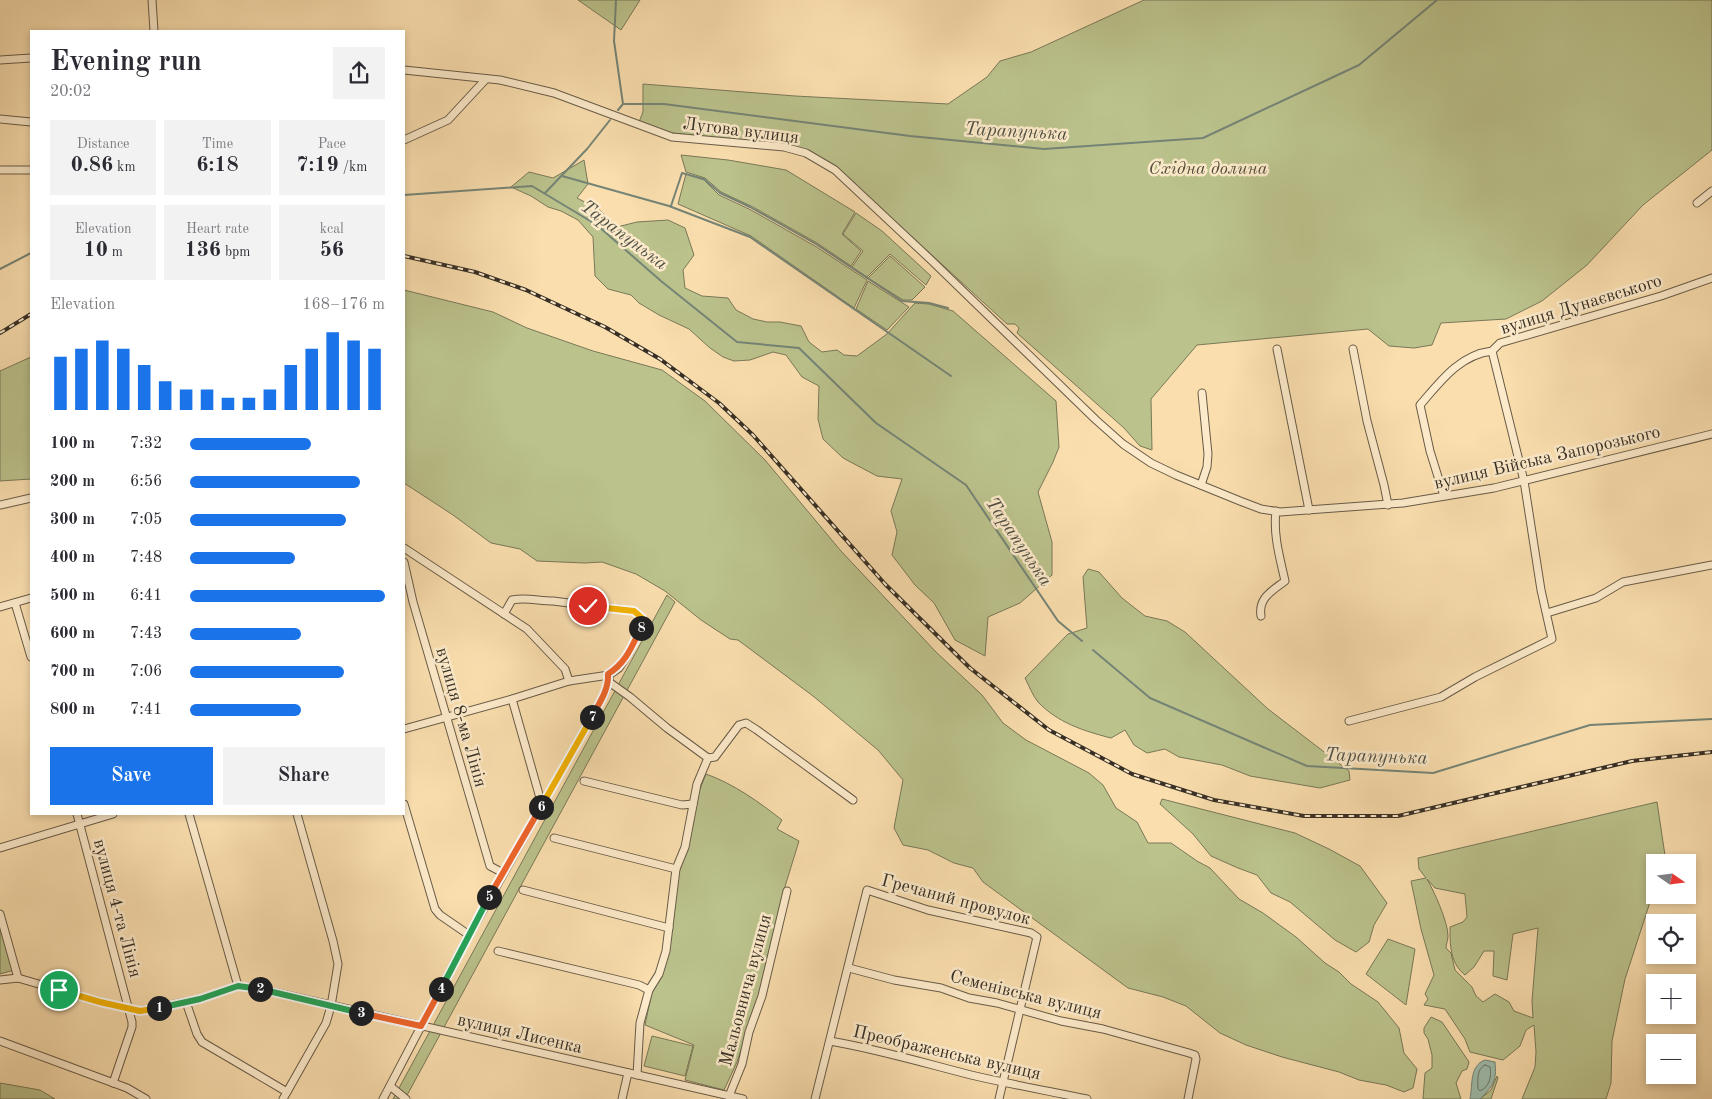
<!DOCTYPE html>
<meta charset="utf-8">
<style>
body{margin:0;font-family:"Old Standard TT",serif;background:#f2f2f3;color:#2b2b33;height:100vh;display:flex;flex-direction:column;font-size:19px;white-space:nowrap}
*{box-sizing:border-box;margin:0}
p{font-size:16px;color:#7c7c81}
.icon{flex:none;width:28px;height:28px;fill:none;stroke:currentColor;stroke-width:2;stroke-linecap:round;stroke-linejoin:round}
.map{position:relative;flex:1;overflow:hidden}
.side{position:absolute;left:30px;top:30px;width:375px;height:785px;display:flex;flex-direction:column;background:#fff;border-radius:0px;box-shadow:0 2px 8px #0003}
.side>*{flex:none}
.needle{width:32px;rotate:104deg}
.tools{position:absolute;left:1646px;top:854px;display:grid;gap:10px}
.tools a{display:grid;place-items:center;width:50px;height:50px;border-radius:0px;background:#fff;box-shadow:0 2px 8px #0003;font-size:25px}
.pin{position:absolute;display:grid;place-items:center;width:42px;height:42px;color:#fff;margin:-21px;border:2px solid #fff;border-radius:50%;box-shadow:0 1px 5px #0007}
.km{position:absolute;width:25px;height:25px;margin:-12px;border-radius:50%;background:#222;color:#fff;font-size:14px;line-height:25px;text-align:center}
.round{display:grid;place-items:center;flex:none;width:52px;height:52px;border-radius:0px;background:#f2f2f3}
.head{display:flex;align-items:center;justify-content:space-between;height:85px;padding:0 20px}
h1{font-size:28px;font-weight:700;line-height:38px}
.metrics{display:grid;grid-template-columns:repeat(3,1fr);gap:8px;height:85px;padding:5px 20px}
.metrics div{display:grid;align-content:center;border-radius:0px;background:#f2f2f3;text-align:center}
.metrics b{font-size:21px;font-weight:700}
.metrics small{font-size:14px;font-weight:400}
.metrics p{font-size:14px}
.chart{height:140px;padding:10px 20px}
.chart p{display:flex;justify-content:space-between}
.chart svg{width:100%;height:90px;margin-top:5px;stroke:#1a73e8;stroke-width:6}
.action{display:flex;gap:10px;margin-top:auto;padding:10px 20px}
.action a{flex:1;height:58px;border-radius:0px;background:#1a73e8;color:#fff;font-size:20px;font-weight:700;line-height:58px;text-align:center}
.action a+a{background:#f2f2f3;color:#2b2b33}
ul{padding:0 20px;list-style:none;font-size:16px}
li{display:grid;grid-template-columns:80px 60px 1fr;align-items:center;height:38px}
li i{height:12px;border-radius:6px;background:#1a73e8}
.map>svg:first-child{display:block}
.green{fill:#bbc28c;stroke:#797858;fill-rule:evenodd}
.water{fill:#9ebcac;stroke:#758476}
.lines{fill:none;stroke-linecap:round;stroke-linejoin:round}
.shore{stroke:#6a7668;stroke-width:1}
.stream{stroke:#758476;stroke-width:2}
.minor-casing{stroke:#685b47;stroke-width:9}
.minor{stroke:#fceaca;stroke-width:7}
.rail-casing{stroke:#372f25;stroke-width:4}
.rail{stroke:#fceaca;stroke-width:2;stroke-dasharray:5.5;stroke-linecap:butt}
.split-1-casing{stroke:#fff;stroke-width:10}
.split-2-casing{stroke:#fff;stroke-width:10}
.split-3-casing{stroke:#fff;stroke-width:10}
.split-4-casing{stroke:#fff;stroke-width:10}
.split-5-casing{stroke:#fff;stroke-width:10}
.split-6-casing{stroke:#fff;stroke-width:10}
.split-7-casing{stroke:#fff;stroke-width:10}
.split-8-casing{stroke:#fff;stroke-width:10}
.split-9-casing{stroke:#fff;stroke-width:10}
.split-1{stroke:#f5b400;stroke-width:6}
.split-2{stroke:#22a559;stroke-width:6}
.split-3{stroke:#22a559;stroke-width:6}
.split-4{stroke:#f0652b;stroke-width:6}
.split-5{stroke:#22a559;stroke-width:6}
.split-6{stroke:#f0652b;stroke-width:6}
.split-7{stroke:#f5b400;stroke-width:6}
.split-8{stroke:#f0652b;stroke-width:6}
.split-9{stroke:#f5b400;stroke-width:6}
.labels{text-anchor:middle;stroke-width:5;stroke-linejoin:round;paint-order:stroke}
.street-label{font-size:18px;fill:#372f25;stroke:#fceaca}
.park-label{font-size:18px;font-style:italic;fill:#514c3a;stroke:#fceaca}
.water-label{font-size:19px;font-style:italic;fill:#515247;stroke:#fceaca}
</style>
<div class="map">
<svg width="1712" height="1099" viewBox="0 0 1712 1099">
<rect width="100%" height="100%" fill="#fadeae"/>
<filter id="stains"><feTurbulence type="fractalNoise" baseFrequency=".004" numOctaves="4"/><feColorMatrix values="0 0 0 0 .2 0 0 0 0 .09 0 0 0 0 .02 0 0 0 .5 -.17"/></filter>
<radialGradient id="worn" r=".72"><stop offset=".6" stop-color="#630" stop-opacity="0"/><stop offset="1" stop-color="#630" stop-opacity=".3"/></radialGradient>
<!-- green -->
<g class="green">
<path d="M578 0H640L621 30Z"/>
<path d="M1144 0H1712V150L1643 205 1587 265 1542 301 1506 319 1441 323 1432 345 1414 348 1389 346 1368 329 1197 345 1151 399 1152 450 1140 446 1124 428 1017 333 1019 328 1015 324H1007L837 168 784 144 672 133 639 122 643 112V84L795 96 948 104 987 77 1000 61 1031 52Z"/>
<path d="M681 155 728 160 786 170 855 212 842 234 861 251 851 266 817 243 753 207 721 192 705 178 686 172Z"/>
<path d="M584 160 588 184 577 198 600 210 617 227 637 222 668 220 685 228 694 255 683 270 685 288 702 296 728 298 736 310 753 319 767 322H780L801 326 809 342 822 352 837 350 844 355 857 356 887 334 915 303 929 304 953 311 1056 401 1059 447 1053 462 1038 492 1052 542V575L1020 603 988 617 985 656 955 640 934 603 915 585 892 555 897 532 891 511 902 479 877 476 843 458 823 439 818 419 819 386 802 377 786 355 773 352 750 360 734 361 723 357 710 348 689 329 659 315 639 303 631 295 608 289 595 276 593 237 578 220 561 211 548 207 531 196 511 187 529 172 553 178Z"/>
<path d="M686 174 704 180 719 195 751 210 815 246 867 280 854 308 751 236 678 204Z"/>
<path d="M856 213 882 231 931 276 926 285 890 254 867 277 852 267 863 251 843 234Z"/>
<path d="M890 256 925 287 912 300H903L868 278Z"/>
<path d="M868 281 909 307 887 330 856 309Z"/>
<path d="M404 290 493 312 527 328 593 351 662 370 705 401 765 460 841 551 936 652 982 695 1003 723 1026 740 1089 773 1103 785 1116 808 1137 822 1148 843H1171L1197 861 1210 868 1239 899 1263 913 1296 937 1325 963 1339 972 1351 984 1378 1002 1399 1028 1404 1053 1417 1069 1413 1088 1404 1092 1386 1085 1359 1080 1339 1072 1282 1057 1246 1045 1220 1033 1186 1006 1163 997 1128 988 983 882 973 868 954 863 928 850 903 845 894 828 903 780 878 750 813 696 738 640 730 639 701 620 665 591 636 574 602 562 585 563 537 561 520 549 491 543 453 515 404 483Z"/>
<path d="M31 357V479L0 481V371Z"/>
<path d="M1088 569 1099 572 1122 598 1145 616 1167 621 1185 632 1268 709 1349 771 1350 780 1320 788 1250 776 1222 765 1179 757 1165 749 1147 753 1134 745 1125 730 1111 738C1084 731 1058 723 1038 702 1033 696 1029 686 1025 678L1068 634 1087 628 1083 577Z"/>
<path d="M667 595 675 602 405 1099H393Z"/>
<path d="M706 774C734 784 759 802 782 820L777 829 799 841 783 893 761 990 737 1062 724 1090 685 1080 694 1045 645 1025 652 992 664 970 669 949 679 869 698 794Z"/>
<path d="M1162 799 1295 833 1329 849 1360 866 1387 903 1374 925 1369 942 1356 952 1335 940 1290 902 1271 893 1257 875 1238 868 1211 856 1193 834 1160 804Z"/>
<path d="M1657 802 1666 862H1655V893L1652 896 1625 979 1612 1041 1611 1083 1606 1099H1522L1535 1067 1536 1052 1534 1025 1526 1030 1520 1046 1503 1060 1470 1052 1465 1039 1445 1009 1424 1005 1428 999 1425 994 1434 975 1421 929 1411 881 1426 878 1419 869 1418 858ZM1427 879 1435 888 1465 894 1467 917 1463 922 1450 927C1450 945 1450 963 1465 975L1474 967 1484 951H1494L1493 976 1507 980 1513 934 1538 928 1532 1001 1533 1018 1514 1011 1509 1002 1495 994 1483 1002 1476 996 1472 987 1455 970 1451 953 1446 948C1446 944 1448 940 1448 936 1448 922 1434 891 1427 879Z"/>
<path d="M0 923 14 970 0 974Z"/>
<path d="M1388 939 1415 949 1406 1005 1366 974Z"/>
<path d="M1431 1017 1442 1022 1469 1062 1467 1069 1462 1071 1456 1083 1461 1099H1423L1425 1073 1432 1068V1055L1428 1039 1424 1033V1028Z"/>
<path d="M652 1036 693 1046 685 1076 644 1066Z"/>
<path d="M1497 1076 1498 1078 1491 1099H1480L1491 1090Z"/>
<path d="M0 1083 40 1090 55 1099H0Z"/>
</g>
<!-- water -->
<path class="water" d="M1485 1060 1495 1062C1497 1081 1493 1086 1480 1099H1470C1473 1085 1469 1066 1485 1060Z"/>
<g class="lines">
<!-- shore -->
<path class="shore" d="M1485 1065 1490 1067C1492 1077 1489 1087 1480 1091L1478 1089C1478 1081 1476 1069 1485 1065Z"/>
<!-- stream -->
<g class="stream">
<path d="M616 0 614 41 623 104"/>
<path d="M618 110 623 104H664L910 136 1044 149 1203 138 1359 65 1437 0"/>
<path d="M562 176 669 206 750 237 951 376"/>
<path d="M545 193 587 149 610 120"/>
<path d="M404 195 532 186 597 225 661 281 737 342 799 348 876 423 966 485 1058 621 1082 641"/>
<path d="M671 206 682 173 704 179 720 193 750 207 816 244 902 301 929 303 948 308"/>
<path d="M0 269 31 253"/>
<path d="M1093 650 1150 698 1307 766 1433 773 1590 725 1712 719"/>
</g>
<defs>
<g id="minor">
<path d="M152 0 154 31"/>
<path d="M0 60 31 58"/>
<path d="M404 70 500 80 554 93 672 137 784 147 806 153 835 170 931 260 1096 420 1123 444 1151 463 1176 475 1240 501 1261 509 1280 512 1403 503 1494 488 1712 434"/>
<path d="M0 119 31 122"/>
<path d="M404 140 448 120 486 79"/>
<path d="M0 170H31"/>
<path d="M1697 203 1712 191"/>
<path d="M1277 349 1309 510"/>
<path d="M1353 349 1367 421 1384 485 1388 505"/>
<path d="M1201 485 1207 467 1208 454 1202 393"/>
<path d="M1444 496 1430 451 1420 405C1440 382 1459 355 1492 351L1500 343 1661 296 1712 278"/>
<path d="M0 505 31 498"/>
<path d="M404 548 527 629 565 669 569 681"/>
<path d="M404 562 413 602 490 866 503 873"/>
<path d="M15 603 31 657"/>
<path d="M0 607 31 598"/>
<path d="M1547 613 1596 598 1623 582 1712 565"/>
<path d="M1261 616C1258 598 1272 591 1285 581 1280 558 1273 535 1276 511"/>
<path d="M609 682 630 697 667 728 708 758 715 757 739 725 746 723 757 730 853 800"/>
<path d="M512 699 542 805"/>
<path d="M1349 721 1441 697 1475 677 1552 639 1541 590 1524 481 1492 351"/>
<path d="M404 729 512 699 569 681 609 675 619 668 629 653 641 628 642 618 634 611 553 601C539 601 526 597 512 600L504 614"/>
<path d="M584 781 682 805 693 804"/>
<path d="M404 804 435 909 440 915 469 935"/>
<path d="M77 814 132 1022V1027L113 1083"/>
<path d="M189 814 238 986"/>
<path d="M554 838 676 869"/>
<path d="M0 848 113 814"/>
<path d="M523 890 669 928"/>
<path d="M0 914 18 978"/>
<path d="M498 951 639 985 649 990"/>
<path d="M849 968 894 980 941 988 969 998 997 1003 1061 1021 1103 1029 1189 1053 1195 1055 1196 1059 1188 1099"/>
<path d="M0 980 18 978 100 1002 140 1011 200 999 238 986 256 988 743 1099"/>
<path d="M186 1002 197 1034 202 1042 287 1092"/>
<path d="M0 1041 127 1088 146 1099"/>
<path d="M830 1041C877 1049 924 1063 971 1075 1009 1084 1048 1091 1087 1099"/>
<path d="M637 1075 640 1023 649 990 659 974 666 951 676 869 685 847 697 784 708 758"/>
<path d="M390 1086 406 1099"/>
<path d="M729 1096 742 1064 749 1032 762 996 787 891"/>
<path d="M283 1099 326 1023 331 1006 338 964 333 941 297 814"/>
<path d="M383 1099 469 935 604 695 609 682V675"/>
<path d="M622 1099 628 1073"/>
<path d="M815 1099 867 890 928 910 1031 933 1037 937 999 1099"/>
</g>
</defs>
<!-- minor casing -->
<use href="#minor" class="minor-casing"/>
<!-- minor -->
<use href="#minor" class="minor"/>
<defs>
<g id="rail">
<path d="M404 256 475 272 526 290 605 327 660 359 719 403 753 435 885 584 970 668 1049 730 1132 774 1214 800 1304 816H1398L1632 761 1712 752"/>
<path d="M0 333 31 314"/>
</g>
</defs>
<!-- rail casing -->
<use href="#rail" class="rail-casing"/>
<!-- rail -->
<use href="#rail" class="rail"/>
</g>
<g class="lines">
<defs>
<path id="split-1" d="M59 990 100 1002 140 1011 159 1008"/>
<path id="split-2" d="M159 1008 200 999 238 986 260 989"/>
<path id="split-3" d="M260 989 361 1013"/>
<path id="split-4" d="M361 1013 421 1026 441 989"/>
<path id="split-5" d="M441 989 489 897"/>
<path id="split-6" d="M489 897 541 807"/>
<path id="split-7" d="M541 807 592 717"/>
<path id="split-8" d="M592 717C599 703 609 690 608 674 626 663 632 646 641 628"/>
<path id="split-9" d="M588 606 634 611 642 618 641 628"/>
</defs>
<!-- split-1 casing -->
<use href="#split-1" class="split-1-casing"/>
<!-- split-2 casing -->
<use href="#split-2" class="split-2-casing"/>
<!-- split-3 casing -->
<use href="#split-3" class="split-3-casing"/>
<!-- split-4 casing -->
<use href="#split-4" class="split-4-casing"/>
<!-- split-5 casing -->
<use href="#split-5" class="split-5-casing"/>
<!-- split-6 casing -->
<use href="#split-6" class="split-6-casing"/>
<!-- split-7 casing -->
<use href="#split-7" class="split-7-casing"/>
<!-- split-8 casing -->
<use href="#split-8" class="split-8-casing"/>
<!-- split-9 casing -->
<use href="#split-9" class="split-9-casing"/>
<!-- split-1 -->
<use href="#split-1" class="split-1"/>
<!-- split-2 -->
<use href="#split-2" class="split-2"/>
<!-- split-3 -->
<use href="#split-3" class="split-3"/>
<!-- split-4 -->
<use href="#split-4" class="split-4"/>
<!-- split-5 -->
<use href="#split-5" class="split-5"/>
<!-- split-6 -->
<use href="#split-6" class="split-6"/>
<!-- split-7 -->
<use href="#split-7" class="split-7"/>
<!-- split-8 -->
<use href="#split-8" class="split-8"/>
<!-- split-9 -->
<use href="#split-9" class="split-9"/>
</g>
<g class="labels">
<!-- street labels -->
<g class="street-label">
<text transform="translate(741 130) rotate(7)" y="6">Лугова вулиця</text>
<text transform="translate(1581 304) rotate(-17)" y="6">вулиця Дунаєвського</text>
<text transform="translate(1547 457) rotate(-13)" y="6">вулиця Війська Запорозького</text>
<text transform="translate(462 717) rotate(74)" y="6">вулиця 8-ма Лінія</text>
<text transform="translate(956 899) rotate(15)" y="6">Гречаний провулок</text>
<text transform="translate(118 908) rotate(75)" y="6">вулиця 4-та Лінія</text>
<text transform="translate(745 990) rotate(-75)" y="6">Мальовнича вулиця</text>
<text transform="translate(1026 994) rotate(14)" y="6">Семенівська вулиця</text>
<text transform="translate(520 1033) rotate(13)" y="6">вулиця Лисенка</text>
<text transform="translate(947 1052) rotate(13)" y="6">Преображенська вулиця</text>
</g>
<!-- park labels -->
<g class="park-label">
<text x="1208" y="174">Східна долина</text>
</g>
<!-- water labels -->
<g class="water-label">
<text transform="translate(1016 130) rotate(3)" y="7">Тарапунька</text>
<text transform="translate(625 234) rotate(37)" y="7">Тарапунька</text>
<text transform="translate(1020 541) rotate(56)" y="7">Тарапунька</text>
<text transform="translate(1376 755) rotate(2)" y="7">Тарапунька</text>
</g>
</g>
<rect width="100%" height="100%" filter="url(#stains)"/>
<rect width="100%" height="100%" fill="url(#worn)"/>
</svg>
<div class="tools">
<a><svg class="needle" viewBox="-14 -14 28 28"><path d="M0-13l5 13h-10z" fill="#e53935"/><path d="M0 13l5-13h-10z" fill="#7c7c81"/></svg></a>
<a><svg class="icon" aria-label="locate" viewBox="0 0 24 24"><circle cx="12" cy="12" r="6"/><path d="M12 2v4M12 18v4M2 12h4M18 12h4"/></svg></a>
<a>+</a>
<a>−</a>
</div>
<div class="pin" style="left:59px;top:990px;background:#1e9e55"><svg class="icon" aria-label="arrive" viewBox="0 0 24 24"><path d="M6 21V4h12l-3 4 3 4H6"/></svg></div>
<div class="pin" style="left:588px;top:606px;background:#d93025"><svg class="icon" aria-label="check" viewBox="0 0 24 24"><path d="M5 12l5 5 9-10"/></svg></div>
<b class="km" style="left:159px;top:1008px">1</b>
<b class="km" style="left:260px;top:989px">2</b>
<b class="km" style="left:361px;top:1013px">3</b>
<b class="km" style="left:441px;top:989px">4</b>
<b class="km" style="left:489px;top:897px">5</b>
<b class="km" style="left:541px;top:807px">6</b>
<b class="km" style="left:592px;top:717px">7</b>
<b class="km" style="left:641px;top:628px">8</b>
<section class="side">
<div class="head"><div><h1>Evening run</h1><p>20:02</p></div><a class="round"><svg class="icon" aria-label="share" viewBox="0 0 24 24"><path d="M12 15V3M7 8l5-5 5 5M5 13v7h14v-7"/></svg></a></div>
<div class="metrics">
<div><p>Distance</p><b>0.86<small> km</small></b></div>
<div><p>Time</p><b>6:18</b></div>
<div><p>Pace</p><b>7:19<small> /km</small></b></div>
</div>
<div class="metrics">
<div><p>Elevation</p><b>10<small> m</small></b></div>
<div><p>Heart rate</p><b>136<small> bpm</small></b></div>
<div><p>kcal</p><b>56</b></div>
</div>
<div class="chart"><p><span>Elevation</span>168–176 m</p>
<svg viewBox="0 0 160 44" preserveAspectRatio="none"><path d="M5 44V18M15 44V14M25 44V10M35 44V14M45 44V22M55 44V30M65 44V34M75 44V34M85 44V38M95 44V38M105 44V34M115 44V22M125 44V14M135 44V6M145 44V10M155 44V14"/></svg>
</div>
<ul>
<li><b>100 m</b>7:32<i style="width:62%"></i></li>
<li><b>200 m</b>6:56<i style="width:87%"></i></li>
<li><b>300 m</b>7:05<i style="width:80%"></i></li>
<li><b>400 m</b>7:48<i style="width:54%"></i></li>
<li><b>500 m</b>6:41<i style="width:100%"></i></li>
<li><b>600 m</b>7:43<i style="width:57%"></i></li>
<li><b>700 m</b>7:06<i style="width:79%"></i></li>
<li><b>800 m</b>7:41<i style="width:57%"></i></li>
</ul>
<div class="action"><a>Save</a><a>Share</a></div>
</section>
</div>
